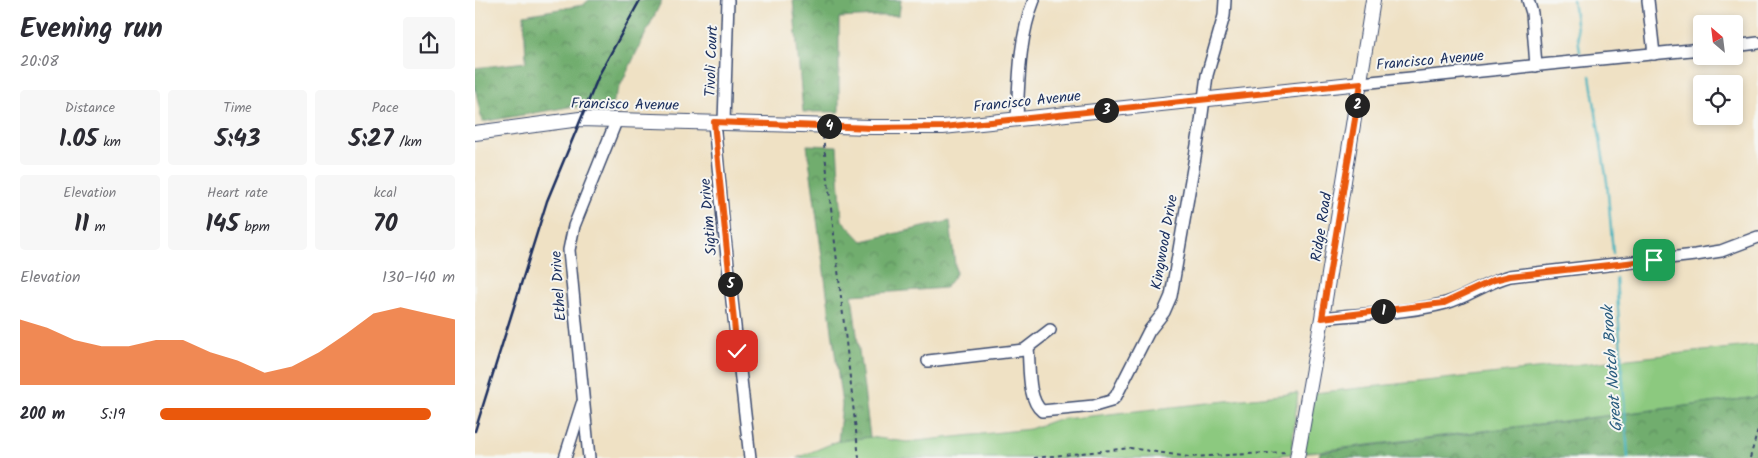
<!DOCTYPE html>
<meta charset="utf-8">
<style>
body{margin:0;font-family:Kalam,sans-serif;background:#f7f7f7;color:#2b2b33;height:100vh;display:flex;flex-direction:column;font-size:19px;white-space:nowrap}
*{box-sizing:border-box;margin:0}
p{font-size:16px;color:#7c7c81}
.icon{flex:none;width:28px;height:28px;fill:none;stroke:currentColor;stroke-width:2;stroke-linecap:round;stroke-linejoin:round}
.map{position:relative;flex:1;overflow:hidden}
.panel{display:flex;flex-direction:column;background:#fff;width:475px}
.panel>*{flex:none}
.needle{width:32px;rotate:332deg}
.buttons{position:absolute;left:1218px;top:15px;display:grid;gap:10px}
.buttons a{display:grid;place-items:center;width:50px;height:50px;border-radius:5px;background:#fff;box-shadow:0 2px 8px #0003;font-size:25px}
.pin{position:absolute;display:grid;place-items:center;width:42px;height:42px;color:#fff;margin:-21px;border-radius:10px;box-shadow:0 2px 8px #0006}
.km{position:absolute;width:25px;height:25px;margin:-12px;border-radius:50%;background:#222;color:#fff;font-size:14px;line-height:25px;text-align:center}
.round{display:grid;place-items:center;flex:none;width:52px;height:52px;border-radius:5px;background:#f7f7f7}
.overview{display:flex;align-items:center;justify-content:space-between;height:85px;padding:0 20px}
h1{font-size:28px;font-weight:800;line-height:38px}
.metrics{display:grid;grid-template-columns:repeat(3,1fr);gap:8px;height:85px;padding:5px 20px}
.metrics div{display:grid;align-content:center;border-radius:5px;background:#f7f7f7;text-align:center}
.metrics b{font-size:25px;font-weight:800}
.metrics small{font-size:14px;font-weight:400}
.metrics p{font-size:14px}
.chart{height:140px;padding:10px 20px}
.chart p{display:flex;justify-content:space-between}
.chart svg{width:100%;height:90px;margin-top:5px;fill:#ea580c;opacity:.7}
ul{padding:0 20px;list-style:none;font-size:16px}
li{display:grid;grid-template-columns:80px 60px 1fr;align-items:center;height:38px}
li i{height:12px;border-radius:6px;background:#ea580c}
main{display:flex;flex:1;min-height:0}
.map>svg:first-child{display:block}
.grass{fill:#8cc97f;stroke:#547c6e}
.forest{fill:url(#forest-crowns);stroke:#466e66}
.lines{fill:none;stroke-linecap:round;stroke-linejoin:round}
.stream{stroke:#42b1bc;stroke-width:2.5}
.minor-casing{stroke:#3b4a6d;stroke-width:14}
.major-casing{stroke:#3b4a6d;stroke-width:16}
.path{stroke:#3b4a6d;stroke-width:2;stroke-dasharray:4 4;stroke-linecap:butt}
.minor{stroke:#fff;stroke-width:11}
.major{stroke:#fff;stroke-width:14}
.rail{stroke:#1b2f5e;stroke-width:2.5}
.route-casing{stroke:#fff;stroke-width:10}
.route{stroke:#ea580c;stroke-width:6}
.labels{text-anchor:middle;stroke-width:4;stroke-linejoin:round;paint-order:stroke}
.street-label{font-size:15px;fill:#1b2f5e;stroke:#f6f6f2}
.water-label{font-size:16px;font-style:italic;fill:#295c7f;stroke:#f6f6f2}
</style>
<main>
<section class="panel">
<div class="overview"><div><h1>Evening run</h1><p>20:08</p></div><a class="round"><svg class="icon" aria-label="share" viewBox="0 0 24 24"><path d="M12 15V3M7 8l5-5 5 5M5 13v7h14v-7"/></svg></a></div>
<div class="metrics">
<div><p>Distance</p><b>1.05<small> km</small></b></div>
<div><p>Time</p><b>5:43</b></div>
<div><p>Pace</p><b>5:27<small> /km</small></b></div>
</div>
<div class="metrics">
<div><p>Elevation</p><b>11<small> m</small></b></div>
<div><p>Heart rate</p><b>145<small> bpm</small></b></div>
<div><p>kcal</p><b>70</b></div>
</div>
<div class="chart"><p><span>Elevation</span>130–140 m</p>
<svg viewBox="0 0 160 44" preserveAspectRatio="none"><path d="M0 44V12L10 16L20 22L30 25L40 25L50 22L60 22L70 28L80 32L90 38L100 35L110 28L120 19L130 9L140 6L150 9L160 12V44z"/></svg>
</div>
<ul>
<li><b>200 m</b>5:19<i style="width:92%"></i></li>
</ul>
</section>
<div class="map">
<svg width="1283" height="458" viewBox="0 0 1283 458">
<defs>
<pattern id="forest-crowns" width="20" height="18" patternUnits="userSpaceOnUse" patternTransform="scale(1.25)"><rect width="20" height="18" fill="#71ad6e"/><path d="M2 6a3 3 0 1 1 6 0M12 15a3 3 0 1 1 6 0" fill="none" stroke="#5c8d5e"/></pattern>
</defs>
<rect width="100%" height="100%" fill="#f6f6f2"/>
<filter id="ink" filterUnits="userSpaceOnUse"><feTurbulence type="fractalNoise" baseFrequency=".02" numOctaves="2"/><feDisplacementMap in="SourceGraphic" scale="10" xChannelSelector="R" yChannelSelector="G"/><feConvolveMatrix kernelMatrix="1 2 1 2 8 2 1 2 1" color-interpolation-filters="sRGB"/></filter>
<filter id="wash" filterUnits="userSpaceOnUse"><feTurbulence type="fractalNoise" baseFrequency=".0096" numOctaves="4" result="noise"/><feDisplacementMap in="SourceGraphic" scale="20" xChannelSelector="R" yChannelSelector="G"/><feGaussianBlur stdDeviation="1.12" result="paint"/><feColorMatrix in="noise" values="0 0 0 0 0 0 0 0 0 0 0 0 0 0 0 0 0 1.4 0 .05"/><feComposite in="paint" operator="in"/></filter>
<g filter="url(#wash)">
<rect width="100%" height="100%" fill="#efe1c4"/>
<!-- grass -->
<g class="grass">
<path d="M1283 345V397L828 453 839 393Z"/>
<path d="M823 393 816 454 783 458H322L363 441 395 437 432 442 555 429 580 420Z"/>
</g>
<!-- forest -->
<g class="forest">
<path d="M114 0H187L135 107H94L7 122 0 87V68L51 62 49 15 108 5Z"/>
<path d="M318 0H426L424 15 364 18V112H328Z"/>
<path d="M332 145 362 146 367 220 387 241 475 221 481 274 470 288 377 295 395 437 363 441 367 405Z"/>
<path d="M1283 397V458H844L845 452Z"/>
</g>
<g class="lines">
<!-- stream -->
<g class="stream">
<path d="M1098 0 1105 52"/>
<path d="M1115 76 1132 182 1138 253"/>
<path d="M1141 278 1153 458"/>
</g>
</g>
</g>
<g filter="url(#ink)">
<g class="lines">
<defs>
<g id="minor">
<path d="M1053 0 1057 13 1061 66"/>
<path d="M1173 0 1179 54"/>
<path d="M1259 46 1283 43"/>
<path d="M886 83 1226 49"/>
<path d="M542 119C544 78 544 38 559 0"/>
<path d="M239 122 249 230 275 458"/>
<path d="M249 122 253 0"/>
<path d="M847 318C885 314 934 313 971 303 993 297 1012 282 1035 276L1220 255 1246 251 1283 237"/>
<path d="M553 348C555 366 552 399 567 411L619 406 636 401 641 396 674 331 689 312 696 296 726 122 732 75 749 16 750 0"/>
<path d="M453 361 549 350 575 330"/>
<path d="M90 458 107 404"/>
<path d="M114 458 94 250 99 226 142 119"/>
</g>
<g id="major">
<path d="M0 133 105 119 397 127H468L886 83"/>
<path d="M822 458 847 318 898 0"/>
</g>
</defs>
<!-- minor casing -->
<use href="#minor" class="minor-casing"/>
<!-- major casing -->
<use href="#major" class="major-casing"/>
<!-- path -->
<g class="path">
<path d="M348 136 384 458"/>
<path d="M559 458 655 448 714 457 813 452"/>
<path d="M1275 458 1283 430"/>
</g>
<!-- minor -->
<use href="#minor" class="minor"/>
<!-- major -->
<use href="#major" class="major"/>
<!-- rail -->
<path class="rail" d="M0 431 72 201 125 73 165 0"/>
</g>
</g>
<g class="lines" filter="url(#ink)">
<defs>
<path id="route" d="M262 351 239 122 397 128 468 127 886 83 847 318 969 303 1019 280 1035 276 1179 260"/>
</defs>
<!-- route casing -->
<use href="#route" class="route-casing"/>
<!-- route -->
<use href="#route" class="route"/>
</g>
<g class="labels">
<!-- street labels -->
<g class="street-label">
<text transform="translate(955 60) rotate(-5)" y="5">Francisco Avenue</text>
<text transform="translate(236 61) rotate(-88)" y="5">Tivoli Court</text>
<text transform="translate(552 101) rotate(-6)" y="5">Francisco Avenue</text>
<text transform="translate(150 104) rotate(1)" y="5">Francisco Avenue</text>
<text transform="translate(233 217) rotate(-95)" y="5">Sigtim Drive</text>
<text transform="translate(846 227) rotate(-81)" y="5">Ridge Road</text>
<text transform="translate(689 242) rotate(-80)" y="5">Kingwood Drive</text>
<text transform="translate(83 286) rotate(-94)" y="5">Ethel Drive</text>
</g>
<!-- water labels -->
<g class="water-label">
<text transform="translate(1136 369) rotate(-94)" y="6">Great Notch Brook</text>
</g>
</g>
</svg>
<div class="buttons">
<a><svg class="needle" viewBox="-14 -14 28 28"><path d="M0-13l5 13h-10z" fill="#e53935"/><path d="M0 13l5-13h-10z" fill="#7c7c81"/></svg></a>
<a><svg class="icon" aria-label="locate" viewBox="0 0 24 24"><circle cx="12" cy="12" r="6"/><path d="M12 2v4M12 18v4M2 12h4M18 12h4"/></svg></a>
</div>
<div class="pin" style="left:1179px;top:260px;background:#1e9e55"><svg class="icon" aria-label="arrive" viewBox="0 0 24 24"><path d="M6 21V4h12l-3 4 3 4H6"/></svg></div>
<div class="pin" style="left:262px;top:351px;background:#d93025"><svg class="icon" aria-label="check" viewBox="0 0 24 24"><path d="M5 12l5 5 9-10"/></svg></div>
<b class="km" style="left:908px;top:311px">1</b>
<b class="km" style="left:882px;top:105px">2</b>
<b class="km" style="left:631px;top:110px">3</b>
<b class="km" style="left:354px;top:126px">4</b>
<b class="km" style="left:255px;top:284px">5</b>
</div>
</main>
